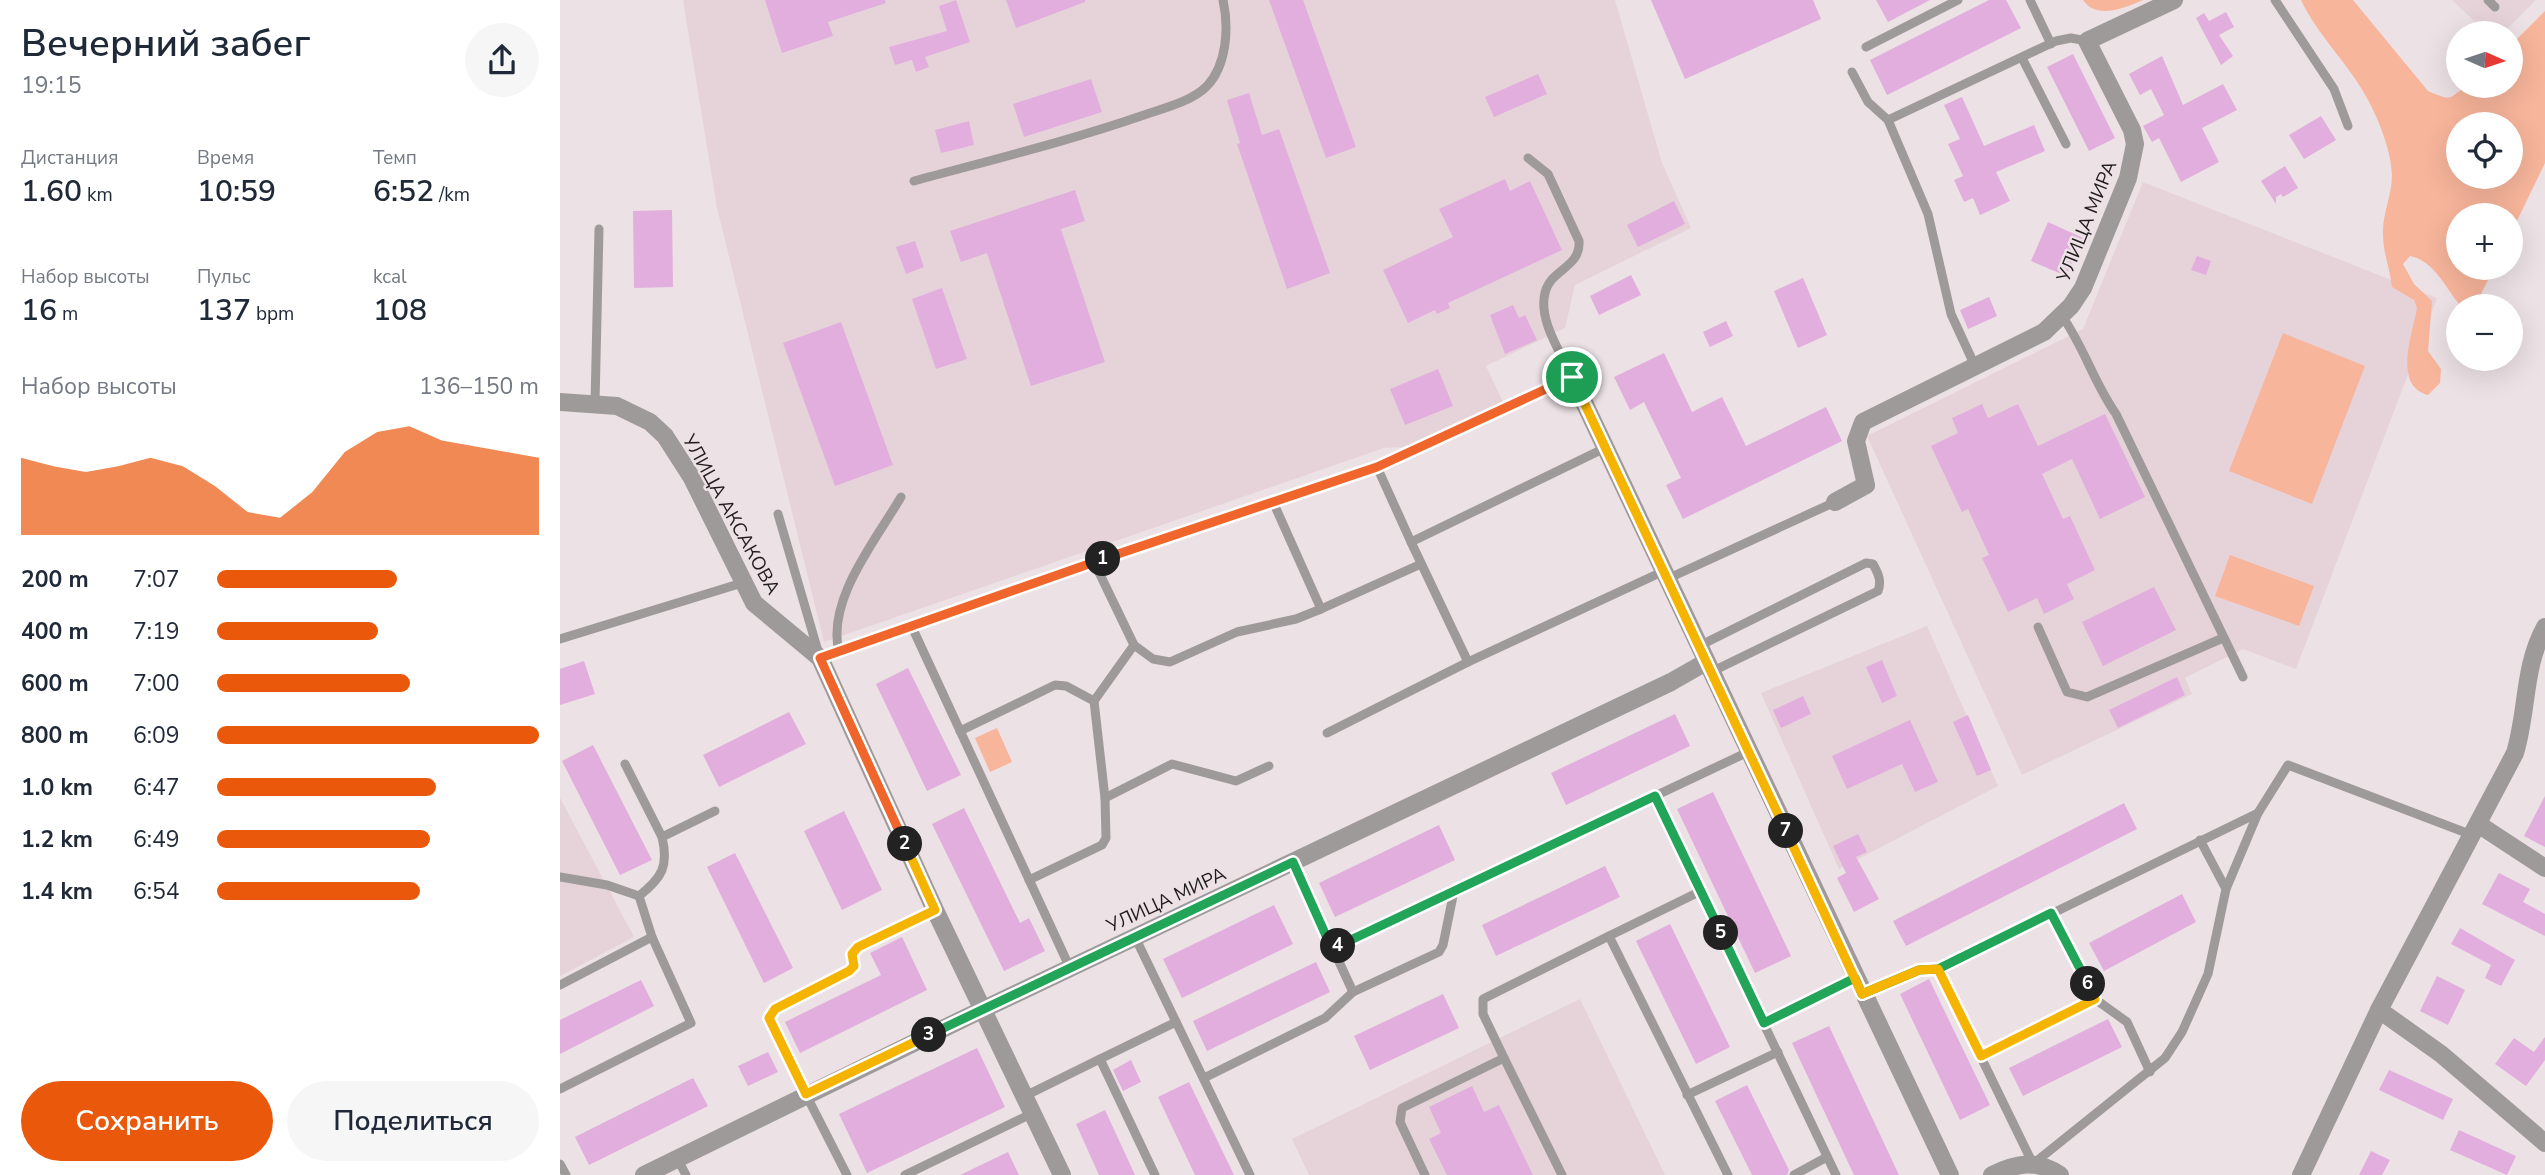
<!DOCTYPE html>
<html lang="ru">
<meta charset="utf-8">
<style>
body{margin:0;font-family:"Nunito Sans",sans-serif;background:#f6f6f7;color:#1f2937;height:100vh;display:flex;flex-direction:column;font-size:26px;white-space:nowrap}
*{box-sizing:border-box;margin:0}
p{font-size:23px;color:#747a83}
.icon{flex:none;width:38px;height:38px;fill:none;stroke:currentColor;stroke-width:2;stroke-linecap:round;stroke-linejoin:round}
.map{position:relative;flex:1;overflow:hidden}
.drawer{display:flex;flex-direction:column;background:#fff;width:560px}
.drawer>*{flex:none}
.needle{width:46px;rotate:93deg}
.buttons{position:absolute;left:1886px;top:21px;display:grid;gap:14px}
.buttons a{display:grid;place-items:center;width:77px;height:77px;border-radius:50%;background:#fff;box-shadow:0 7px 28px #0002;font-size:35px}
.pin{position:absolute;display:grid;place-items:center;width:60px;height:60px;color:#fff;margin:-30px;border:4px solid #fff;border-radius:50%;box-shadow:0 2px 7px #0007}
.km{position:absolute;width:35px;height:35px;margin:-18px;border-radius:50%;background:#222;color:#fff;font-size:19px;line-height:35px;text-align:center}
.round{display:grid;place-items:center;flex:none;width:74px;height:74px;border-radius:37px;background:#f6f6f7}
.head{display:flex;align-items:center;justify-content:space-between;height:119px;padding:0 21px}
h1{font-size:38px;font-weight:600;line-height:52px}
.figures{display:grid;grid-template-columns:repeat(3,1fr);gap:10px;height:119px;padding:7px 21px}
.figures div{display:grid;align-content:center}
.figures b{font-size:30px;font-weight:600}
.figures small{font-size:19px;font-weight:400}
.figures p{font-size:19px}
.chart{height:196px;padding:14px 21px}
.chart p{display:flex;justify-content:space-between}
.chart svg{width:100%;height:126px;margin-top:7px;fill:#ea580c;opacity:.7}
.action{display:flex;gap:14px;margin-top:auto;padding:14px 21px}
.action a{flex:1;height:80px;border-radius:42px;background:#ea580c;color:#fff;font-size:28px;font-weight:600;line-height:80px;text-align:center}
.action a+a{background:#f6f6f7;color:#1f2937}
ul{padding:0 21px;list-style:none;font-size:23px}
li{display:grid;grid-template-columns:112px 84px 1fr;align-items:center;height:52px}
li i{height:18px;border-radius:9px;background:#ea580c}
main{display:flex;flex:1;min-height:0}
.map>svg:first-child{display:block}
.built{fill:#e6d3da}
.green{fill:#f7b59b;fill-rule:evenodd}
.building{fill:#e2aedd}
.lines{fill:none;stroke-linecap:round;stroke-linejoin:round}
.lane{stroke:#9f9a9a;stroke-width:9}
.street{stroke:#9f9a9a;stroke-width:18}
.split-1-casing{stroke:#fff;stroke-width:14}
.split-2-casing{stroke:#fff;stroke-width:14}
.split-3-casing{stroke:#fff;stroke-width:14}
.split-4-casing{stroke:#fff;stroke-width:14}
.split-5-casing{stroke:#fff;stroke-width:14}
.split-6-casing{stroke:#fff;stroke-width:14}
.split-7-casing{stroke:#fff;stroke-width:14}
.split-8-casing{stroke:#fff;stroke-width:14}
.split-1{stroke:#f0652b;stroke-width:9}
.split-2{stroke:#f0652b;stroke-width:9}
.split-3{stroke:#f5b400;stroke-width:9}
.split-4{stroke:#22a559;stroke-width:9}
.split-5{stroke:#22a559;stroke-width:9}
.split-6{stroke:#22a559;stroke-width:9}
.split-7{stroke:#f5b400;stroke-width:9}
.split-8{stroke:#f5b400;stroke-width:9}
.labels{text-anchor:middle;stroke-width:5;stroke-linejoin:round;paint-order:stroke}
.street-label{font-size:19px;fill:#201c1d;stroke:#ece1e5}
</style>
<main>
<section class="drawer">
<div class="head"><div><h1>Вечерний забег</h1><p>19:15</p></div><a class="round"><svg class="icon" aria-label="share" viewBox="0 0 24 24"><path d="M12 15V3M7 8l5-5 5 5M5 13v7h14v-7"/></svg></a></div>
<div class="figures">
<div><p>Дистанция</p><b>1.60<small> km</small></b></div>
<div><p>Время</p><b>10:59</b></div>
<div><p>Темп</p><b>6:52<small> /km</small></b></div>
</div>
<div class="figures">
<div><p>Набор высоты</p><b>16<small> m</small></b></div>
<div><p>Пульс</p><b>137<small> bpm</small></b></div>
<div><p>kcal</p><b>108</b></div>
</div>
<div class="chart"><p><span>Набор высоты</span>136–150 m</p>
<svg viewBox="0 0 160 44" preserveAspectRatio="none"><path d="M0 44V17L10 20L20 22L30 20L40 17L50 20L60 27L70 36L80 38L90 29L100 15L110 8L120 6L130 11L140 13L150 15L160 17V44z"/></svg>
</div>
<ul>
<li><b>200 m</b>7:07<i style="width:56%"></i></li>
<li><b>400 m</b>7:19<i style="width:50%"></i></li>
<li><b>600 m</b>7:00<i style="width:60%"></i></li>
<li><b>800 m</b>6:09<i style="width:100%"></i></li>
<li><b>1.0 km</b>6:47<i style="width:68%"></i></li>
<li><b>1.2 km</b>6:49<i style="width:66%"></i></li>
<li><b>1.4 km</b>6:54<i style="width:63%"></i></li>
</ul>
<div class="action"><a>Сохранить</a><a>Поделиться</a></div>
</section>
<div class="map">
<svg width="1985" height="1175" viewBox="0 0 1985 1175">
<rect width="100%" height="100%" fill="#ece1e5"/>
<!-- built -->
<g class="built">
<path d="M123 0H1055L1102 163 1131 228 1015 285 1005 328 926 366 943 402 848 447 824 448 264 642 157 208Z"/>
<path d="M1892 0H1976L1943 33H1927Z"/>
<path d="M1583 182 1877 298 1736 669 1683 649 1625 678 1632 694 1462 775 1307 436 1523 329Z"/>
<path d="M1367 626 1438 786 1279 869 1201 693Z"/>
<path d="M0 798 74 937 0 976Z"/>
<path d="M1020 999 1105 1175H749L732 1139Z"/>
</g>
<!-- green -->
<g class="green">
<path d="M1523 0H1583C1565 8 1536 20 1523 0Z"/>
<path d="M1741 0H1793L1868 91C1899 105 1888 93 1910 86 1921 82 1940 86 1951 86V45L1985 11V163L1951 233V215H1899V268H1934L1917 302 1901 306C1885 288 1875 261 1850 256L1843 264 1854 284 1872 301 1868 351 1881 369 1880 383 1868 395C1832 386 1853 332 1857 308L1854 300 1832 287C1830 269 1823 253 1823 234 1822 215 1832 195 1832 175 1831 150 1819 120 1807 98 1788 63 1758 36 1741 0ZM1951 124V177H1899V124Z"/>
<path d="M1723 333 1805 366 1752 504 1669 471Z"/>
<path d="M1670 555 1754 586 1739 626 1655 596Z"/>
<path d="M437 728 452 762 430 772 415 738Z"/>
</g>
<!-- building -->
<g class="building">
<path d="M205 0H325L326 3 268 22 273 36 222 53Z"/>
<path d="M396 0 410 42 365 57 369 67 356 72 352 60 335 65 329 47 387 31 379 6Z"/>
<path d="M446 0H525V2L456 28Z"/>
<path d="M709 0H743L796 147 766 158Z"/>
<path d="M1091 0H1253L1261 19 1125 79Z"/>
<path d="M1316 0H1370L1328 22Z"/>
<path d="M1429 0H1446L1461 28 1327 95 1310 60Z"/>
<path d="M1666 12 1674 27 1659 35 1673 56 1661 65 1636 18 1644 13 1649 21Z"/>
<path d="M1513 54 1555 138 1529 151 1487 67Z"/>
<path d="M1602 56 1623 105 1663 84 1677 110 1642 128 1659 162 1621 182 1599 138 1592 142 1583 126 1604 115 1591 89 1580 95 1569 74Z"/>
<path d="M978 74 987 94 934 117 925 97Z"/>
<path d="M531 79 542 112 464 137 453 104Z"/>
<path d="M689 93 702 135 719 129 770 273 727 289 677 144 680 143 667 100Z"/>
<path d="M1402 97 1424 146 1474 125 1485 151 1436 172 1450 201 1420 215 1413 198 1404 202 1394 180 1403 176 1388 144 1400 139 1384 105Z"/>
<path d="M1761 116 1776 140 1744 159 1729 135Z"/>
<path d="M409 121 414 145 381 153 375 130Z"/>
<path d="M1725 166 1738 188 1723 197 1721 194 1716 197V204L1701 181Z"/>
<path d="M945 179 950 191 970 181 1002 250 888 303 890 308 877 314 875 310 848 323 823 270 893 237 879 209Z"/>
<path d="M515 190 525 221 501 229 545 362 471 386 427 253 401 262 390 231Z"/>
<path d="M1114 201 1125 224 1078 247 1067 225Z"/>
<path d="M112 210 113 287 74 288 73 211Z"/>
<path d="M1488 222 1523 238 1506 276 1471 261Z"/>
<path d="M355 241 364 267 346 274 336 247Z"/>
<path d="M1637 256 1651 261 1646 275 1631 270Z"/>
<path d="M1071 275 1081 295 1039 315 1030 296Z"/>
<path d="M1243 278 1267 335 1238 348 1214 291Z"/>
<path d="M382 288 407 359 376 369 352 299Z"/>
<path d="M1429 297 1437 316 1408 329 1400 310Z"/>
<path d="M953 305 959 318 965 315 977 340 945 354 930 315Z"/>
<path d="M1166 321 1173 336 1150 347 1143 332Z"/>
<path d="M281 322 333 465 275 486 223 343Z"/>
<path d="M1104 353 1132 412 1162 397 1186 446 1266 407 1282 441 1123 519 1106 485 1121 478 1084 402 1070 410 1054 377Z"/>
<path d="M878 369 893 406 845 425 830 389Z"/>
<path d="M1422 404 1428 418 1458 404 1478 446 1545 414 1585 497 1540 519 1512 459 1482 474 1503 519 1510 516 1535 570 1507 584 1514 599 1484 614 1477 598 1448 612 1422 558 1429 555 1408 509 1402 512 1371 446 1398 433 1392 418Z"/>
<path d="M1594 587 1616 630 1543 666 1522 622Z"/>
<path d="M1322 660 1337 696 1322 703 1306 667Z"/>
<path d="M24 661 35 694 0 705V669Z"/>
<path d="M348 668 401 775 367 791 316 684Z"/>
<path d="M1617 677 1625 695 1558 728 1549 710Z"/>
<path d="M1243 696 1251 714 1221 728 1213 710Z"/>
<path d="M229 712 246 744 159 787 143 755Z"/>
<path d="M1115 714 1130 746 1006 805 991 773Z"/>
<path d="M1408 715 1431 770 1417 776 1393 722Z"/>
<path d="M1350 720 1378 782 1355 792 1342 764 1287 789 1272 756Z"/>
<path d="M33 745 92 860 60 875 2 761Z"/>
<path d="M1153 792 1231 956 1195 973 1117 809Z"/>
<path d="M1985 796V847L1964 836Z"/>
<path d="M1564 803 1577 829 1346 946 1333 921Z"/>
<path d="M404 808 460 923 469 918 485 951 444 971 372 824Z"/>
<path d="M284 811 322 890 282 910 244 831Z"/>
<path d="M879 825 895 860 775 917 759 883Z"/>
<path d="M1298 834 1307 852 1296 857 1319 899 1294 912 1277 878 1286 873 1273 846Z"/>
<path d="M175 853 233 968 204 983 147 867Z"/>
<path d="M1045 866 1060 897 936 956 922 925Z"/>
<path d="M1939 873 1970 889 1963 902 1985 914V936L1922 904Z"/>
<path d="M1622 894 1636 922 1544 971 1529 943Z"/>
<path d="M714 905 733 944 622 998 603 959Z"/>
<path d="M1110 924 1170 1047 1136 1064 1076 941Z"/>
<path d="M1900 928 1955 960 1941 986 1925 978 1931 965 1891 944Z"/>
<path d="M342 937 367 990 240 1053 225 1022 321 975 310 953Z"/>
<path d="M756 962 770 992 647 1051 633 1021Z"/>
<path d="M1877 976 1905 990 1888 1025 1860 1011Z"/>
<path d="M1369 979 1430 1105 1400 1120 1340 994Z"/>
<path d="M81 980 94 1006 0 1054V1020Z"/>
<path d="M883 994 899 1028 810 1070 794 1036Z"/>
<path d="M1548 1019 1562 1047 1463 1096 1449 1068Z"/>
<path d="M1269 1026 1339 1175H1294L1232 1043Z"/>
<path d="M1985 1037V1060L1966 1086 1935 1064 1954 1038 1974 1052Z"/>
<path d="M417 1048 445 1107 307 1173 279 1114Z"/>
<path d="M208 1052 218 1072 188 1086 178 1066Z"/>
<path d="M571 1060 581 1082 563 1091 553 1070Z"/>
<path d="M1829 1070 1893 1099 1883 1120 1819 1090Z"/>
<path d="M133 1078 148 1106 29 1165 15 1137Z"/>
<path d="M629 1082 674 1175H635L598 1097Z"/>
<path d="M1187 1085 1229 1170 1227 1175H1192L1155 1101Z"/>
<path d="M912 1086 924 1112 939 1105 973 1175H887L869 1139 881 1133 869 1107Z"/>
<path d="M545 1110 575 1175H539L516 1124Z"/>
<path d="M1899 1130 1956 1156 1947 1175 1890 1150Z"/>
<path d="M1811 1151 1830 1160 1822 1175H1799Z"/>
<path d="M448 1152 459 1175H400Z"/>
</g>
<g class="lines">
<!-- lane -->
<g class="lane">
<path d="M1470 0 1491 44"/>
<path d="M1715 0 1774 89 1788 126"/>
<path d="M1928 0 1935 7"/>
<path d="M1306 47 1398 0"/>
<path d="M1462 58 1506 144"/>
<path d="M1292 72 1308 102 1328 120 1368 214 1391 314 1415 366"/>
<path d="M1328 120 1496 41 1511 38 1527 41"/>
<path d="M354 181C431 160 509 141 584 115 604 108 631 102 647 86 667 65 669 27 663 0"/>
<path d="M1502 316C1524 347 1534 383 1556 414L1683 677"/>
<path d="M35 403 39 229"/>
<path d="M1045 448 851 542 908 662 1104 571"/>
<path d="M817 467 851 542"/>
<path d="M714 504 761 609"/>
<path d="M218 514 260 658 534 562"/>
<path d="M861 564 761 609 736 619 677 632 610 662 593 659 574 645 534 562 817 467 1012 377C1001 353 978 320 985 293 990 269 1021 268 1019 241L988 174 968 158"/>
<path d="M1107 579 1275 502"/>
<path d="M352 627 510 968"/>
<path d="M1478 627 1507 692 1527 697 1663 638"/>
<path d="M0 639 182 583"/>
<path d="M1139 646 1306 563 1313 564C1318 573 1322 581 1318 591L1151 672"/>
<path d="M279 652C266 600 316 540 341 497"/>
<path d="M400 731 495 685 506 686 534 701"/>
<path d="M767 733 908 662"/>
<path d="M65 764 102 837"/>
<path d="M1095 796 1276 1175"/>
<path d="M545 798 534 701 574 645"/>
<path d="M1640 840 1666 889"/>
<path d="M733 862 793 992 879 952 883 945 894 891"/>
<path d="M0 877 47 885 79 896"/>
<path d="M469 880 542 845 546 838 545 798 612 764 676 781 709 766"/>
<path d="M1141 891 1049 936 1168 1175"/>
<path d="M79 896C102 878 109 866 102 837L155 811"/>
<path d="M575 937 690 1175"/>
<path d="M772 949 1188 752"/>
<path d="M1378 969 1473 1164 1605 1058 1622 1032 1648 974 1666 889 1698 813"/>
<path d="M0 985 92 937"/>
<path d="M1304 993 1359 969H1378L1698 813 1728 765 1912 835"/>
<path d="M1535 999 1567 1022 1590 1072"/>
<path d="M1204 1022 1295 978"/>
<path d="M1421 1057 1535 999 1491 913"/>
<path d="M944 1058 923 1014V999L1049 936"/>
<path d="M644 1078 765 1018 793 992"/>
<path d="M0 1089 131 1023 92 937 79 896"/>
<path d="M1127 1095 1218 1052"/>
<path d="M465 1096 540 1059"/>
<path d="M117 1158 126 1175"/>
<path d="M0 1164 6 1175"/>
<path d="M287 1175 210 1024V1013L289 971 294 966 292 954 298 947 375 910"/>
<path d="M345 1175 473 1113"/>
<path d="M595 1175 540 1059 616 1022"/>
<path d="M865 1175 840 1122 842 1108 944 1058 1002 1175"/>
<path d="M1234 1175 1267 1157"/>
</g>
<!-- street -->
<g class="street">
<path d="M1012 377 1390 1175"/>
<path d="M0 402 57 406 90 422 105 436 132 478 194 603 260 658 375 910 502 1175"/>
<path d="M1275 502 1306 485 1296 441 1303 422 1484 332 1511 306 1523 288 1568 178 1575 144 1572 130 1527 41 1614 0"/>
<path d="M1918 824 1985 868"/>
<path d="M1819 1010 1881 1054 1985 1143"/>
<path d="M84 1175 407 1017 1111 682 1146 662"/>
<path d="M1432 1175C1457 1163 1476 1159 1500 1175"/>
<path d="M1741 1175 1819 1010 1955 753C1968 710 1963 667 1985 627"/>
</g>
</g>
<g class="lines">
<defs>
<path id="split-1" d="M543 559 817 467 1012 377"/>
<path id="split-2" d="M345 844 260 658 543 559"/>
<path id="split-3" d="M345 844 375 910 298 947 292 954 294 966 289 971 215 1009 209 1018 246 1094 369 1035"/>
<path id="split-4" d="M369 1035 733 862 772 949 778 946"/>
<path id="split-5" d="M778 946 1095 796 1161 933"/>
<path id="split-6" d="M1161 933 1204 1023 1295 978 1302 994 1359 970 1378 969 1491 913 1528 984"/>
<path id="split-7" d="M1226 831 1302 994 1359 970 1378 969 1421 1056 1535 999 1528 984"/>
<path id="split-8" d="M1012 377 1226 831"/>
</defs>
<!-- split-1 casing -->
<use href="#split-1" class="split-1-casing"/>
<!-- split-2 casing -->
<use href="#split-2" class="split-2-casing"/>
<!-- split-3 casing -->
<use href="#split-3" class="split-3-casing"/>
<!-- split-4 casing -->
<use href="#split-4" class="split-4-casing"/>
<!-- split-5 casing -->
<use href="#split-5" class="split-5-casing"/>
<!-- split-6 casing -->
<use href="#split-6" class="split-6-casing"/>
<!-- split-7 casing -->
<use href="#split-7" class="split-7-casing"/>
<!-- split-8 casing -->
<use href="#split-8" class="split-8-casing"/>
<!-- split-1 -->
<use href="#split-1" class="split-1"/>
<!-- split-2 -->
<use href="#split-2" class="split-2"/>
<!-- split-3 -->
<use href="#split-3" class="split-3"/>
<!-- split-4 -->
<use href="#split-4" class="split-4"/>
<!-- split-5 -->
<use href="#split-5" class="split-5"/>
<!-- split-6 -->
<use href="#split-6" class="split-6"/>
<!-- split-7 -->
<use href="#split-7" class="split-7"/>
<!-- split-8 -->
<use href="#split-8" class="split-8"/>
</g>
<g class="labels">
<!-- street labels -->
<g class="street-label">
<text transform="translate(1526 221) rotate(-68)" y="7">УЛИЦА МИРА</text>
<text transform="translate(172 514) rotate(61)" y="7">УЛИЦА АКСАКОВА</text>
<text transform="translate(606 899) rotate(-25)" y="7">УЛИЦА МИРА</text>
</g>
</g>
</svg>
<div class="buttons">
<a><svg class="needle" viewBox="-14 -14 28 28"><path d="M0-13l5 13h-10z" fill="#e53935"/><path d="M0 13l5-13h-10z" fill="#747a83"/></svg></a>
<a><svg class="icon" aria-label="locate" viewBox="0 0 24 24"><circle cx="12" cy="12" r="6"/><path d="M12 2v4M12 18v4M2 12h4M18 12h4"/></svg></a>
<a>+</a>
<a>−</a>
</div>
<div class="pin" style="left:1012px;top:377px;background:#1e9e55"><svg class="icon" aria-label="arrive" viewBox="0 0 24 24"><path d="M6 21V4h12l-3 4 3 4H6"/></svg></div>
<b class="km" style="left:543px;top:559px">1</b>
<b class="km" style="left:345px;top:844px">2</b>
<b class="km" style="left:369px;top:1035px">3</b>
<b class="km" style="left:778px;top:946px">4</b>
<b class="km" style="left:1161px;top:933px">5</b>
<b class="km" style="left:1528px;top:984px">6</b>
<b class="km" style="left:1226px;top:831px">7</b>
</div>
</main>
